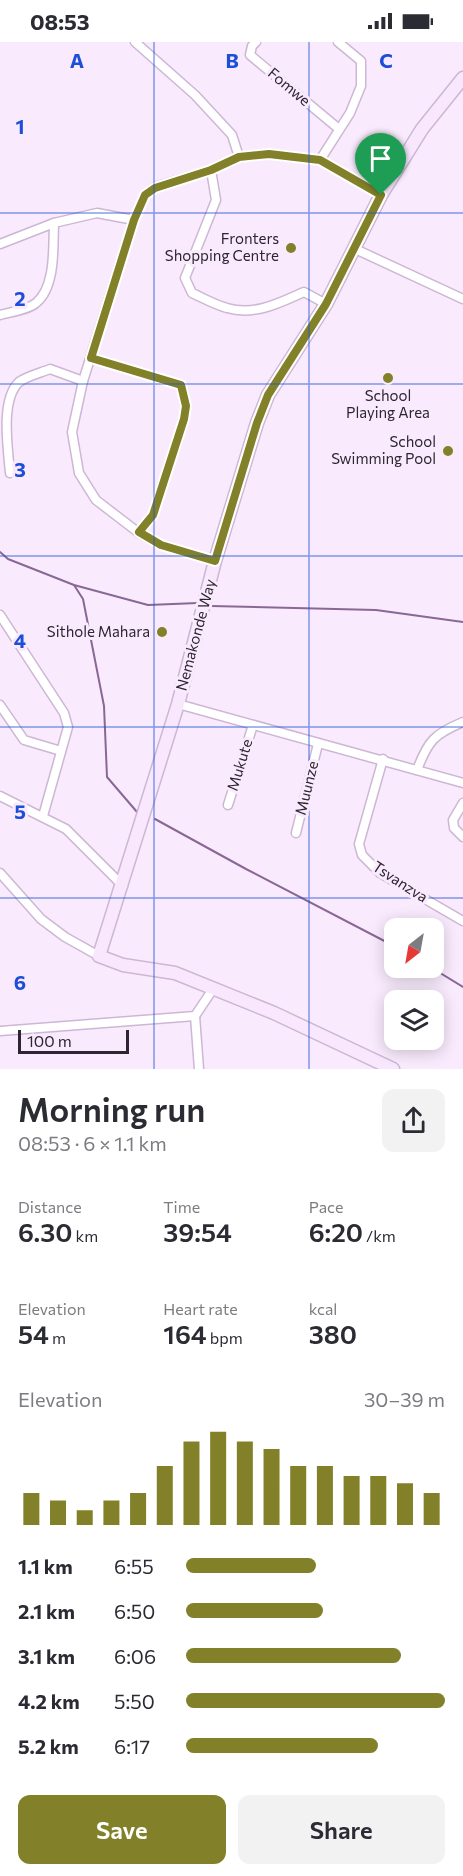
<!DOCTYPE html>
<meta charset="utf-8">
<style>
body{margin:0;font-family:Commissioner,sans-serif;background:#f2f2f3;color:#2b2b33;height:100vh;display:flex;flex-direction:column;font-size:22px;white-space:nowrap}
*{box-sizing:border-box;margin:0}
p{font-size:20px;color:#7c7c81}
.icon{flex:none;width:33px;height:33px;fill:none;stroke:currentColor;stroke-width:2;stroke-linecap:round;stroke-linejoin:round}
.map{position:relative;height:1027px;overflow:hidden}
.details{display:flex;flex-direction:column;background:#fff;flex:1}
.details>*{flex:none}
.needle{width:39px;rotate:211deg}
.tools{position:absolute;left:384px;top:876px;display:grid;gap:12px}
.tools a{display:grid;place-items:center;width:60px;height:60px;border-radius:12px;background:#fff;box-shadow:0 3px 15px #0003;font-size:30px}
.scale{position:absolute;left:18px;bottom:15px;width:111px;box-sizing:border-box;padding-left:6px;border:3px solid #2d2530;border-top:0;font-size:16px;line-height:21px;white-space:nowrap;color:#2d2530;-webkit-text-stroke:4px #f9ebfd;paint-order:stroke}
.pin{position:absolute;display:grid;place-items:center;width:51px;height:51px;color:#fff;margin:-62px -26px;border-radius:50% 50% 50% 0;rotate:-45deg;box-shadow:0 0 6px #0007}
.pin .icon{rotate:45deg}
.round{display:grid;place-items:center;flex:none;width:63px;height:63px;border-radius:12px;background:#f2f2f3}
.overview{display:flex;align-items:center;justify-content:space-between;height:102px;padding:0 18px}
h1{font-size:33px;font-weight:600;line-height:45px}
.metrics{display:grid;grid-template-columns:repeat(3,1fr);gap:9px;height:102px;padding:6px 18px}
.metrics div{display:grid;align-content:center}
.metrics b{font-size:26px;font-weight:600}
.metrics small{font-size:16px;font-weight:400}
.metrics p{font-size:16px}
.chart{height:168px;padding:12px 18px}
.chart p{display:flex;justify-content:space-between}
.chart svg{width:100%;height:108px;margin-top:6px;stroke:#828129;stroke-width:6}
.action{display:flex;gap:12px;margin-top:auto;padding:12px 18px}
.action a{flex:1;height:69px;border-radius:12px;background:#828129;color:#fff;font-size:24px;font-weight:600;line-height:69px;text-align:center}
.action a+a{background:#f2f2f3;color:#2b2b33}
ul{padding:0 18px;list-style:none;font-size:20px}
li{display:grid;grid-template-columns:96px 72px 1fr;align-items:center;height:45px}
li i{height:15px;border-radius:8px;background:#828129}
.status{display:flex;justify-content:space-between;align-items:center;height:42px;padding:0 30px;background:#fff;direction:ltr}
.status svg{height:16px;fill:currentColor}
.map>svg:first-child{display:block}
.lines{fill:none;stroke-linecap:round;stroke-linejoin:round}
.stream{stroke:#8a6795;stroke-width:2}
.street-casing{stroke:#cdb7d4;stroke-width:11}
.secondary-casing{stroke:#cdb7d4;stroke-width:15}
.street{stroke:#fff;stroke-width:8}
.secondary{stroke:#f9e7fe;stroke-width:12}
.route-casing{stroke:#fff;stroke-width:12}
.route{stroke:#828129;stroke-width:8}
.grid{fill:none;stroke:#1d4ed8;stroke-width:1.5;stroke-opacity:0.55}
.poi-dot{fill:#828129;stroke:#f9ebfd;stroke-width:2}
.labels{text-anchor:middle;stroke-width:6;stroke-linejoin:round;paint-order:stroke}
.street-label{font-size:15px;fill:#2d2530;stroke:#f9ebfd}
.poi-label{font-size:15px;fill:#2d2530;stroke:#f9ebfd;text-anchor:end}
.grid-label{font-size:20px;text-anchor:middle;font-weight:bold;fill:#1d4ed8;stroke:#f9ebfd;stroke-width:6;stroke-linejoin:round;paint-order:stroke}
</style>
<div class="status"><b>08:53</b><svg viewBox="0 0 49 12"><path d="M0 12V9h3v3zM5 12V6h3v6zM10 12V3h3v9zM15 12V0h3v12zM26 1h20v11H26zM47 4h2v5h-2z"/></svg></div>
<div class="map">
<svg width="463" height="1027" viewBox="0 0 463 1027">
<rect width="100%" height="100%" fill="#f9ebfd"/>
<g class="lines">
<!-- stream -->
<g class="stream">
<path d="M0 510 8 517 74 543 148 563 198 561"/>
<path d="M74 543 83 557 104 664 107 735 137 770"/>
<path d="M211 564 376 568 463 580"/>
<path d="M155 777 246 827 394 904"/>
<path d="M432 926 463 945"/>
</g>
<defs>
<g id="street">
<path d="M135 0 195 53 232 93 239 115"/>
<path d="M256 0 252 4 250 13 339 87"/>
<path d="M320 118 350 71 361 44V19L338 0"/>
<path d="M211 128 216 158 185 236 192 251C203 256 215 263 227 266 255 274 279 261 304 250L326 262"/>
<path d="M0 202 54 181 97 171 134 178"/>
<path d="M353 206 463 257"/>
<path d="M0 273C10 270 28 268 36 261 56 245 53 204 54 181"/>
<path d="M91 316 181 343 186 364 184 377 153 473 139 491"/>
<path d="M10 431C8 406 0 358 19 340 27 334 40 331 50 327L83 339"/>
<path d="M215 519 161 503 139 491 96 458 79 431 72 390 83 339 134 178 145 153 155 145 211 128 239 115 269 112 320 118 381 153"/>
<path d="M0 573 64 671 68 685 43 774"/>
<path d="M178 662 463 741"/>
<path d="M0 663 24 698 61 709"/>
<path d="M383 717 359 802 362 813 380 831 463 879"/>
<path d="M417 728C428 699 434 692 463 680"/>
<path d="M0 754 66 787 123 844"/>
<path d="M463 761 453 778 454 786 463 795"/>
<path d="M228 763 253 683"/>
<path d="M296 791 318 702"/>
<path d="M0 831 41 877 65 895 99 914"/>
<path d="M195 974 199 1027"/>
<path d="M0 989 195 974 213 947"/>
</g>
<path id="secondary" d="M393 1027 274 971 175 931 123 923 99 914 178 662 215 519 257 381 268 353 326 262 381 153 422 87 463 36"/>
</defs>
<!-- street casing -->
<use href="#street" class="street-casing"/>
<!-- secondary casing -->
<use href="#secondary" class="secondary-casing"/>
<!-- street -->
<use href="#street" class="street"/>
<!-- secondary -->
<use href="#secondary" class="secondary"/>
</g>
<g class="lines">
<defs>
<path id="route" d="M269 112 320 118 381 153 326 262 268 353 257 381 215 519 161 503 139 490 153 473 184 377 186 364 181 343 91 316 134 178 145 153 155 146 211 128 239 115Z"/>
</defs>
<!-- route casing -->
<use href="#route" class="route-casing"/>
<!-- route -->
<use href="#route" class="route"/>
</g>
<!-- grid -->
<path class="grid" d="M154 0V1027M309 0V1027M0 171H463M0 342H463M0 514H463M0 685H463M0 856H463"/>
<!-- markers -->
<g class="poi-dot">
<circle cx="291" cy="206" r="6"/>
<circle cx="388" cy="336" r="6"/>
<circle cx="448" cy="409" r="6"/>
<circle cx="162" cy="590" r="6"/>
</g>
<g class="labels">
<!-- street labels -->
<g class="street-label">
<text transform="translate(289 45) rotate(40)" y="5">Fomwe</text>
<text transform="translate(196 593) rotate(-75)" y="5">Nemakonde Way</text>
<text transform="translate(240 723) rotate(-73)" y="5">Mukute</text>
<text transform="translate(307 746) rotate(-76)" y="5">Muunze</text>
<text transform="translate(400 840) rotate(33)" y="5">Tsvanzva</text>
</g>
<!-- poi labels -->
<g class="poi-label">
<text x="279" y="202">Fronters<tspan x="279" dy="17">Shopping Centre</tspan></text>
<text x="388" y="359" text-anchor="middle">School<tspan x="388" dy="17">Playing Area</tspan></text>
<text x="436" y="405">School<tspan x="436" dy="17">Swimming Pool</tspan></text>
<text x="150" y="595">Sithole Mahara</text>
</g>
</g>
<g class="grid-label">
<text x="77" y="26">A</text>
<text x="232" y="26">B</text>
<text x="386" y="26">C</text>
<text x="20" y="92">1</text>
<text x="20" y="264">2</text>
<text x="20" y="435">3</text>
<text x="20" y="606">4</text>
<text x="20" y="777">5</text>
<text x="20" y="948">6</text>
</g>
</svg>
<div class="tools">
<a><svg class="needle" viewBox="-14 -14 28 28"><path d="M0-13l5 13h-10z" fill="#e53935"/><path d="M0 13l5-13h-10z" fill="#7c7c81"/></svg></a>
<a><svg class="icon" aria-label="layers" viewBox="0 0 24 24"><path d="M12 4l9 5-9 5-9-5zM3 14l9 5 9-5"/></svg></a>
</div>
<div class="scale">100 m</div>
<div class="pin" style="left:381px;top:153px;background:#1e9e55"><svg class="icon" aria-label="arrive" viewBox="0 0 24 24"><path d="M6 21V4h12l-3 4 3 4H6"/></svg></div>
</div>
<section class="details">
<div class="overview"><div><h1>Morning run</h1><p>08:53 · 6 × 1.1 km</p></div><a class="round"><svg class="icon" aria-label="share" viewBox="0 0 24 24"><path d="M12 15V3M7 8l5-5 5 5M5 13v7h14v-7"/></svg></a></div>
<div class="metrics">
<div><p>Distance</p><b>6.30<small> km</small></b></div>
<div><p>Time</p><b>39:54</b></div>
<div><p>Pace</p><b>6:20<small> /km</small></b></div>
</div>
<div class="metrics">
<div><p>Elevation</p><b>54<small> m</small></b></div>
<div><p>Heart rate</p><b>164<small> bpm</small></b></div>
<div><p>kcal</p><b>380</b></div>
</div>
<div class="chart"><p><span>Elevation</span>30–39 m</p>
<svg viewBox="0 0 160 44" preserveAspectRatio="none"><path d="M5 44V31M15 44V34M25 44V38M35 44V34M45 44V31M55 44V20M65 44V10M75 44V6M85 44V10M95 44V13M105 44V20M115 44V20M125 44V24M135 44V24M145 44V27M155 44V31"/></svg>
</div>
<ul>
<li><b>1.1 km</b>6:55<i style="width:50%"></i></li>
<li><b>2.1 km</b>6:50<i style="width:53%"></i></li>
<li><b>3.1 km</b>6:06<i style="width:83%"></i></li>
<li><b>4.2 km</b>5:50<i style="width:100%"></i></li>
<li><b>5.2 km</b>6:17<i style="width:74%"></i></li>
</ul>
<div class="action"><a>Save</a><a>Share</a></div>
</section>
